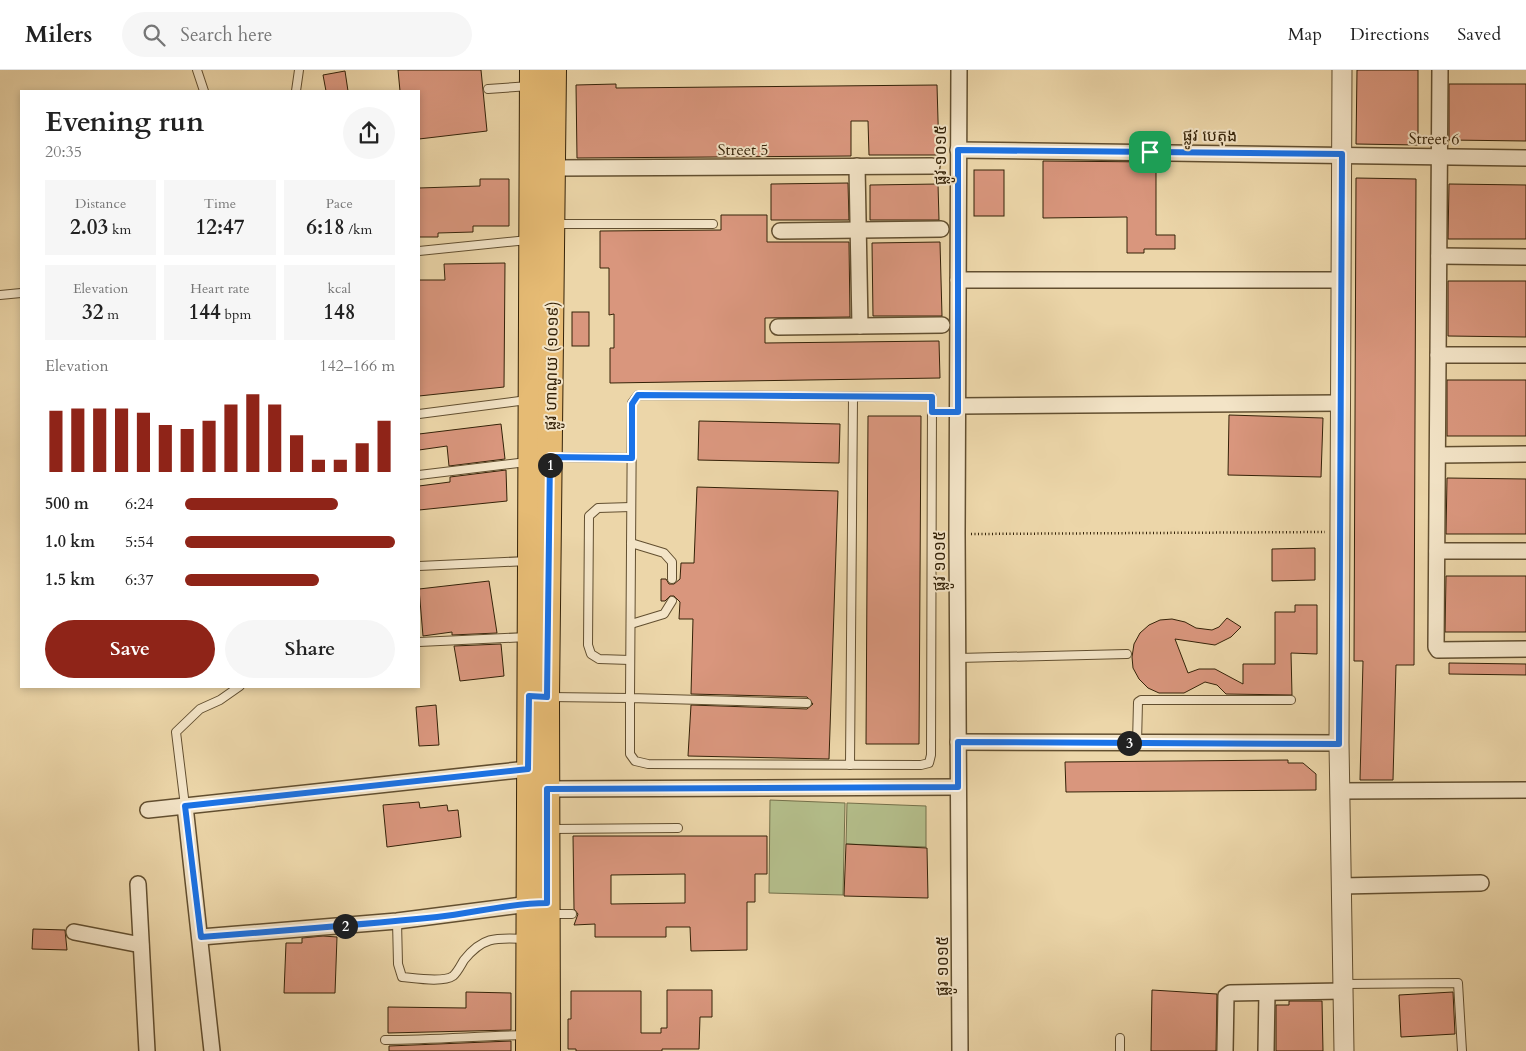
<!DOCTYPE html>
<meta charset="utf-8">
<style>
body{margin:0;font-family:Cardo,"Noto Sans Khmer",serif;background:#f6f6f6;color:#222;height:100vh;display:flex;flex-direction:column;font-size:19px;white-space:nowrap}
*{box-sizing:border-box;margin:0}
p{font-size:16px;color:#767676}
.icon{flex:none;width:28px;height:28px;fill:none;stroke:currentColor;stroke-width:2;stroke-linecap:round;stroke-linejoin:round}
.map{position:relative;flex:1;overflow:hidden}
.details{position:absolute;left:20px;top:20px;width:400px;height:598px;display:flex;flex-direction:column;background:#fff;border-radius:0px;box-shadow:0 2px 8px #0003}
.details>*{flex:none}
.pin{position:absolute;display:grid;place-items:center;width:42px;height:42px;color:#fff;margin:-21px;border-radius:10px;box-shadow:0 2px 8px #0006}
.km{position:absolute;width:25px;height:25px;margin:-12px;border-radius:50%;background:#222;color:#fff;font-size:14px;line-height:25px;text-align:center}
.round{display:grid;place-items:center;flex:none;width:52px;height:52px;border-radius:26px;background:#f6f6f6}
.overview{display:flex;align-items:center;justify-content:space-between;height:85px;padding:0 25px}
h1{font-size:28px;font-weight:700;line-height:38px}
.stats{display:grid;grid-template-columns:repeat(3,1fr);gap:8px;height:85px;padding:5px 25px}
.stats div{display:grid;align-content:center;border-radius:0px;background:#f6f6f6;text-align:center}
.stats b{font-size:21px;font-weight:700}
.stats small{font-size:14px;font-weight:400}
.stats p{font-size:14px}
.chart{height:140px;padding:10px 25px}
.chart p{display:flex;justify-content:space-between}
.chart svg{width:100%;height:90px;margin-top:5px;stroke:#8f2418;stroke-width:6}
.cta{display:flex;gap:10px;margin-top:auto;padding:10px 25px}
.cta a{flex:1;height:58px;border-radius:30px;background:#8f2418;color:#fff;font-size:20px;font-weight:700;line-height:58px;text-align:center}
.cta a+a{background:#f6f6f6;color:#222}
ul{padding:0 25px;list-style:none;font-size:16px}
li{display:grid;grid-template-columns:80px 60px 1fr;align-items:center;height:38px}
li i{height:12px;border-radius:6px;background:#8f2418}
header{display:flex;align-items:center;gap:30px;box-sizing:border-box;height:70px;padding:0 25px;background:#fff;border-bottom:1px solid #e0e0e0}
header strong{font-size:24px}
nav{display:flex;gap:28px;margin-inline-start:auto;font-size:18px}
.search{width:350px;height:45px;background:#f6f6f6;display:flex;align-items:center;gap:12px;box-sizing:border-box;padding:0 18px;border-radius:28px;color:#767676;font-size:19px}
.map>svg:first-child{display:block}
.green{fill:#b4be8b;stroke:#74704a}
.building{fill:#d9967d;stroke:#342208;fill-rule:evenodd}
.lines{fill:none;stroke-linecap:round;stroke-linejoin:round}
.service-casing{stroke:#624f30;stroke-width:10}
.minor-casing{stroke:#624f30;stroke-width:18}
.tertiary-casing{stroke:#624f30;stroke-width:21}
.primary-casing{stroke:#342208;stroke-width:26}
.path{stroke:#342208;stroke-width:2.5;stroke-dasharray:1 2.5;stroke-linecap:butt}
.service{stroke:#f3e4c7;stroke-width:8}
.minor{stroke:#f3e4c7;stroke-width:15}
.tertiary{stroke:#f3e4c7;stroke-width:19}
.primary{stroke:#e6bb74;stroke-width:24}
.route-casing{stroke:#fff;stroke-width:10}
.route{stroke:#1a73e8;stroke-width:6}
.labels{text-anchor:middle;stroke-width:4;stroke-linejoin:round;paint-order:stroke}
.street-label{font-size:16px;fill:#342208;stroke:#f3e4c7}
</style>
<header>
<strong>Milers</strong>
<div class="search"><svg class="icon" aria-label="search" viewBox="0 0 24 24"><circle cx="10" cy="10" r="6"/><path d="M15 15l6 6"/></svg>Search here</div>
<nav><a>Map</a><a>Directions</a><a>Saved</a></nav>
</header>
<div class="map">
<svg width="1526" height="981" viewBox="0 0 1526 981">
<rect width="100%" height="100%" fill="#ecd6a9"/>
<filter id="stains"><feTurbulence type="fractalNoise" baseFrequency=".004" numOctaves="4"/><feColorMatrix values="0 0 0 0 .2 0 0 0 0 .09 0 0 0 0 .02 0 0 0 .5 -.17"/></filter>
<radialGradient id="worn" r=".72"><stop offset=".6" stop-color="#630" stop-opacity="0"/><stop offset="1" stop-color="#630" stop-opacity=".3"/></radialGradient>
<!-- green -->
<g class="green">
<path d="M770 730 845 733 843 825 769 823Z"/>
<path d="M847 733 926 736V777L846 774Z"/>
</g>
<!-- building -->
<g class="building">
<path d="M398 0H481L487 61 419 69V21H400Z"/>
<path d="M1357 0H1418V75L1356 74Z"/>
<path d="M345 1 348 21H326L323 5Z"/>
<path d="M616 14V18L937 15 939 85H869L868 51H851V86L577 88 576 15Z"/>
<path d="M1449 14H1526V71L1449 70Z"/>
<path d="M1043 91 1156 92V165H1175V179H1144V183H1127V147L1043 148Z"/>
<rect x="974" y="100" width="30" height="46"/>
<path d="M1356 108 1416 109 1414 595H1396L1393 710H1360L1363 591H1354Z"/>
<path d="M480 109H509V156H473V162L438 163V167H419V118L480 116Z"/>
<path d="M848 113 849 150H771V114Z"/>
<path d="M938 114 939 150H870V115Z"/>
<path d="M1449 114 1526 115V169H1448Z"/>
<path d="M721 145H767V172H849L850 247 765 248V273L939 271 940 308 610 313V278H614V244L609 245V198H600V161L721 160Z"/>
<path d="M940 172 942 246H873L872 173Z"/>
<path d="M505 193 504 317 419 326V210H445L444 194Z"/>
<path d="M1448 211H1526V267L1448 266Z"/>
<rect x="572" y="242" width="17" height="34"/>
<rect x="1447" y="310" width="79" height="56"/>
<path d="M1229 345 1323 348 1321 407 1228 405Z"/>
<path d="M868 346H921L919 674H866Z"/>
<path d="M699 351 840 354 839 393 698 390Z"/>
<path d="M501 354 505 389 449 396 447 376 419 380V364Z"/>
<path d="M506 400 507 431 419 440V416L450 412V407Z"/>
<path d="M1447 408 1526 409V464H1446Z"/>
<path d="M697 417 838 421 829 689 688 686 691 635 807 639 813 634 807 627 691 624 693 549H679L680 532 674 526H670L665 531H661V509H666L669 514H674L680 509 681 493H694Z"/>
<path d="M1315 478V510L1272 511V479Z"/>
<path d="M1446 506H1526V562H1445Z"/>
<path d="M489 511 497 563 452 565V562L423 566 419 519Z"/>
<path d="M1295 535H1317V584L1291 583 1292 625 1226 624 1217 615 1205 612 1184 623H1159L1148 618 1139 609 1133 598 1132 587 1134 574 1140 563 1149 555 1160 550 1172 549 1185 552 1196 558 1212 560 1219 557 1227 548 1241 557 1231 567 1215 575 1175 569 1188 603 1199 599H1215L1243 614V594H1275V542H1295Z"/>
<path d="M501 574 504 606 460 611 454 576Z"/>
<path d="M1449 593 1526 594V605L1449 604Z"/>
<path d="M436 635 439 675 419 676 416 637Z"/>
<path d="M1288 690V693H1303L1316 704V720L1066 722 1065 692Z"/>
<path d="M419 732 420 738 447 735 448 741 458 740 461 767 387 777 383 735Z"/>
<path d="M573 766H767V804H755V832H747V880L691 881 690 857H666V867H595V854L574 855 578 844 574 839ZM685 804V833L611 834V805Z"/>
<path d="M846 774 927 778 928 828 844 826Z"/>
<path d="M33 859 65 860 67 880 32 879Z"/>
<path d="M323 866 337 867 335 923H284L286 873H302V868Z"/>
<path d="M667 920H712V947H700L699 979H662V981H576V979H568V949H571V921H641V963H661V958H667Z"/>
<path d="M1152 920 1217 924 1216 981H1151Z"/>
<path d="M466 922 511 923V960L388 963V937L466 938Z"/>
<path d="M1453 922 1455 964 1401 967 1399 925Z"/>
<path d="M1289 931H1322L1323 981H1276V935H1289Z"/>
<path d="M511 971V981H389V976Z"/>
</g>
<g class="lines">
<defs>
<g id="service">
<path d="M197 0 204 21"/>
<path d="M488 19 530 16"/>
<path d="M296 21 299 0"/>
<path d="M555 154H713"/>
<path d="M419 181 528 170"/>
<path d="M0 225 21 223"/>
<path d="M932 342H958"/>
<path d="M419 344 527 330"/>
<path d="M551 387 632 388"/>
<path d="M419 405 527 392"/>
<path d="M631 473 664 483 672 492V509"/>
<path d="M419 496 527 491"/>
<path d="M631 554 664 544 672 531"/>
<path d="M419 572 527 567"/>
<path d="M958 588 1127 584"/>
<path d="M630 590 599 589 591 584 588 575 589 446 598 438 631 437"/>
<path d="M549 627 630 628 632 333 638 325 932 327 931 685 929 693 921 695 648 694 635 691 630 684V628L807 633"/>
<path d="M1137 673 1138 632 1141 630H1291"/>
<path d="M850 695 853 327"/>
<path d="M185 736 176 662 200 639 220 630 240 616"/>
<path d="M551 759 678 758"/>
<path d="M551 844H572"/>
<path d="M397 851 398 894 402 907C414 908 443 913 453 906 457 903 461 895 464 890 484 865 498 868 527 869"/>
<path d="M1343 914 1458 913 1462 981"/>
<path d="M385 970C433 970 479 966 526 965"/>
<path d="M1120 981V968"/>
</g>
<g id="minor">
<path d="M959 0 957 464 960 981"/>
<path d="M1440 0 1436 577 1438 580 1526 579"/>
<path d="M958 80 1526 88"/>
<path d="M857 96 860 256"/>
<path d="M554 98 932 96"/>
<path d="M780 161 941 159"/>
<path d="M1439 186 1526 187"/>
<path d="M958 210H1342"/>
<path d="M778 257 942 255"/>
<path d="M1438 285H1526"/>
<path d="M958 336 1340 333"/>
<path d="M1438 385 1526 384"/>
<path d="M1437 481H1526"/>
<path d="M958 672 1339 673"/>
<path d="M547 719 958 717"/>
<path d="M1340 721 1526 720"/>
<path d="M185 736 212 981"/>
<path d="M148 740 528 699"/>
<path d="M138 814 147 981"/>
<path d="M1342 816 1481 813"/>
<path d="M74 862 141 875"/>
<path d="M201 867 397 851 537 833"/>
<path d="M1225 981 1226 926 1230 923 1343 921"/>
<path d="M1266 981 1267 923"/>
</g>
<path id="tertiary" d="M1342 0 1339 673 1344 981"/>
<g id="primary">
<path d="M528 981 532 0"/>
<path d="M548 981 547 627 554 0"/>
</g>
</defs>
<!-- service casing -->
<use href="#service" class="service-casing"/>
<!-- minor casing -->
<use href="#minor" class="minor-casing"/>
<!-- tertiary casing -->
<use href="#tertiary" class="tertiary-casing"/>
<!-- primary casing -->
<use href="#primary" class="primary-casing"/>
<!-- path -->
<path class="path" d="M971 464 1325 462"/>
<!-- service -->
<use href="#service" class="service"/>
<!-- minor -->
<use href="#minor" class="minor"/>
<!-- tertiary -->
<use href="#tertiary" class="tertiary"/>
<!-- primary -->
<use href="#primary" class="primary"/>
</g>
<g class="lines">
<defs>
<path id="route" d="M958 80 1342 84 1339 674 958 672V717L547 719V833C510 833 474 843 437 847 358 855 280 861 201 867L185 736 528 699 529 626 547 627 550 387 632 388V334L638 325 932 327V342H958Z"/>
</defs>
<!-- route casing -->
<use href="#route" class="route-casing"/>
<!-- route -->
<use href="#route" class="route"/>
</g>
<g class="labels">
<!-- street labels -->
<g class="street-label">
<text transform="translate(1210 65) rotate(1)" y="6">ផ្លូវ បេតុង</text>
<text transform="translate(1434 68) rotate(1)" y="6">Street 6</text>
<text x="743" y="85">Street 5</text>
<text transform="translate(940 85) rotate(-90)" y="6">ផ្លូវ ១០១៥</text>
<text transform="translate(551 296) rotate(-89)" y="6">ផ្លូវ ហាណូយ (១០១៩)</text>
<text transform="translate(939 491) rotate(-90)" y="6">ផ្លូវ ១០១៥</text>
<text transform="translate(942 896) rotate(-90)" y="6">ផ្លូវ ១០១៥</text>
</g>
</g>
<rect width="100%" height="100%" filter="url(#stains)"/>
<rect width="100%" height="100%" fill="url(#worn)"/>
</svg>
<div class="pin" style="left:1150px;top:82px;background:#1e9e55"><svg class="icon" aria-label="arrive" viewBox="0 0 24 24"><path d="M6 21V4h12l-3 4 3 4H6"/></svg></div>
<b class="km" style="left:550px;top:395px">1</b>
<b class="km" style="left:345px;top:856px">2</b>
<b class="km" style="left:1129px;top:673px">3</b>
<section class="details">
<div class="overview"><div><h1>Evening run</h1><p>20:35</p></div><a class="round"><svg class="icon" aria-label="share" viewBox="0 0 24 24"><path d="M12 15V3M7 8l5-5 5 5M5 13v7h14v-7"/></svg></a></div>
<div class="stats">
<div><p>Distance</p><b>2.03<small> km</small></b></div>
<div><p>Time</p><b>12:47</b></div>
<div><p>Pace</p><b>6:18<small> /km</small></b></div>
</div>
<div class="stats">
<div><p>Elevation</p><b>32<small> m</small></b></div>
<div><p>Heart rate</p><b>144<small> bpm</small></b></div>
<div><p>kcal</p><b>148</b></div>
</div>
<div class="chart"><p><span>Elevation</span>142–166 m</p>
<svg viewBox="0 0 160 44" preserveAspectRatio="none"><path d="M5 44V14M15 44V13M25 44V13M35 44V13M45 44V15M55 44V21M65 44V23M75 44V19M85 44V11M95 44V6M105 44V11M115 44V26M125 44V38M135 44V38M145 44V30M155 44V19"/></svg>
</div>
<ul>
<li><b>500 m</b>6:24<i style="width:73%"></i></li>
<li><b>1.0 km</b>5:54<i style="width:100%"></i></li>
<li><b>1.5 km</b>6:37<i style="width:64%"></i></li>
</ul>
<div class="cta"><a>Save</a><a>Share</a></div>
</section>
</div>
